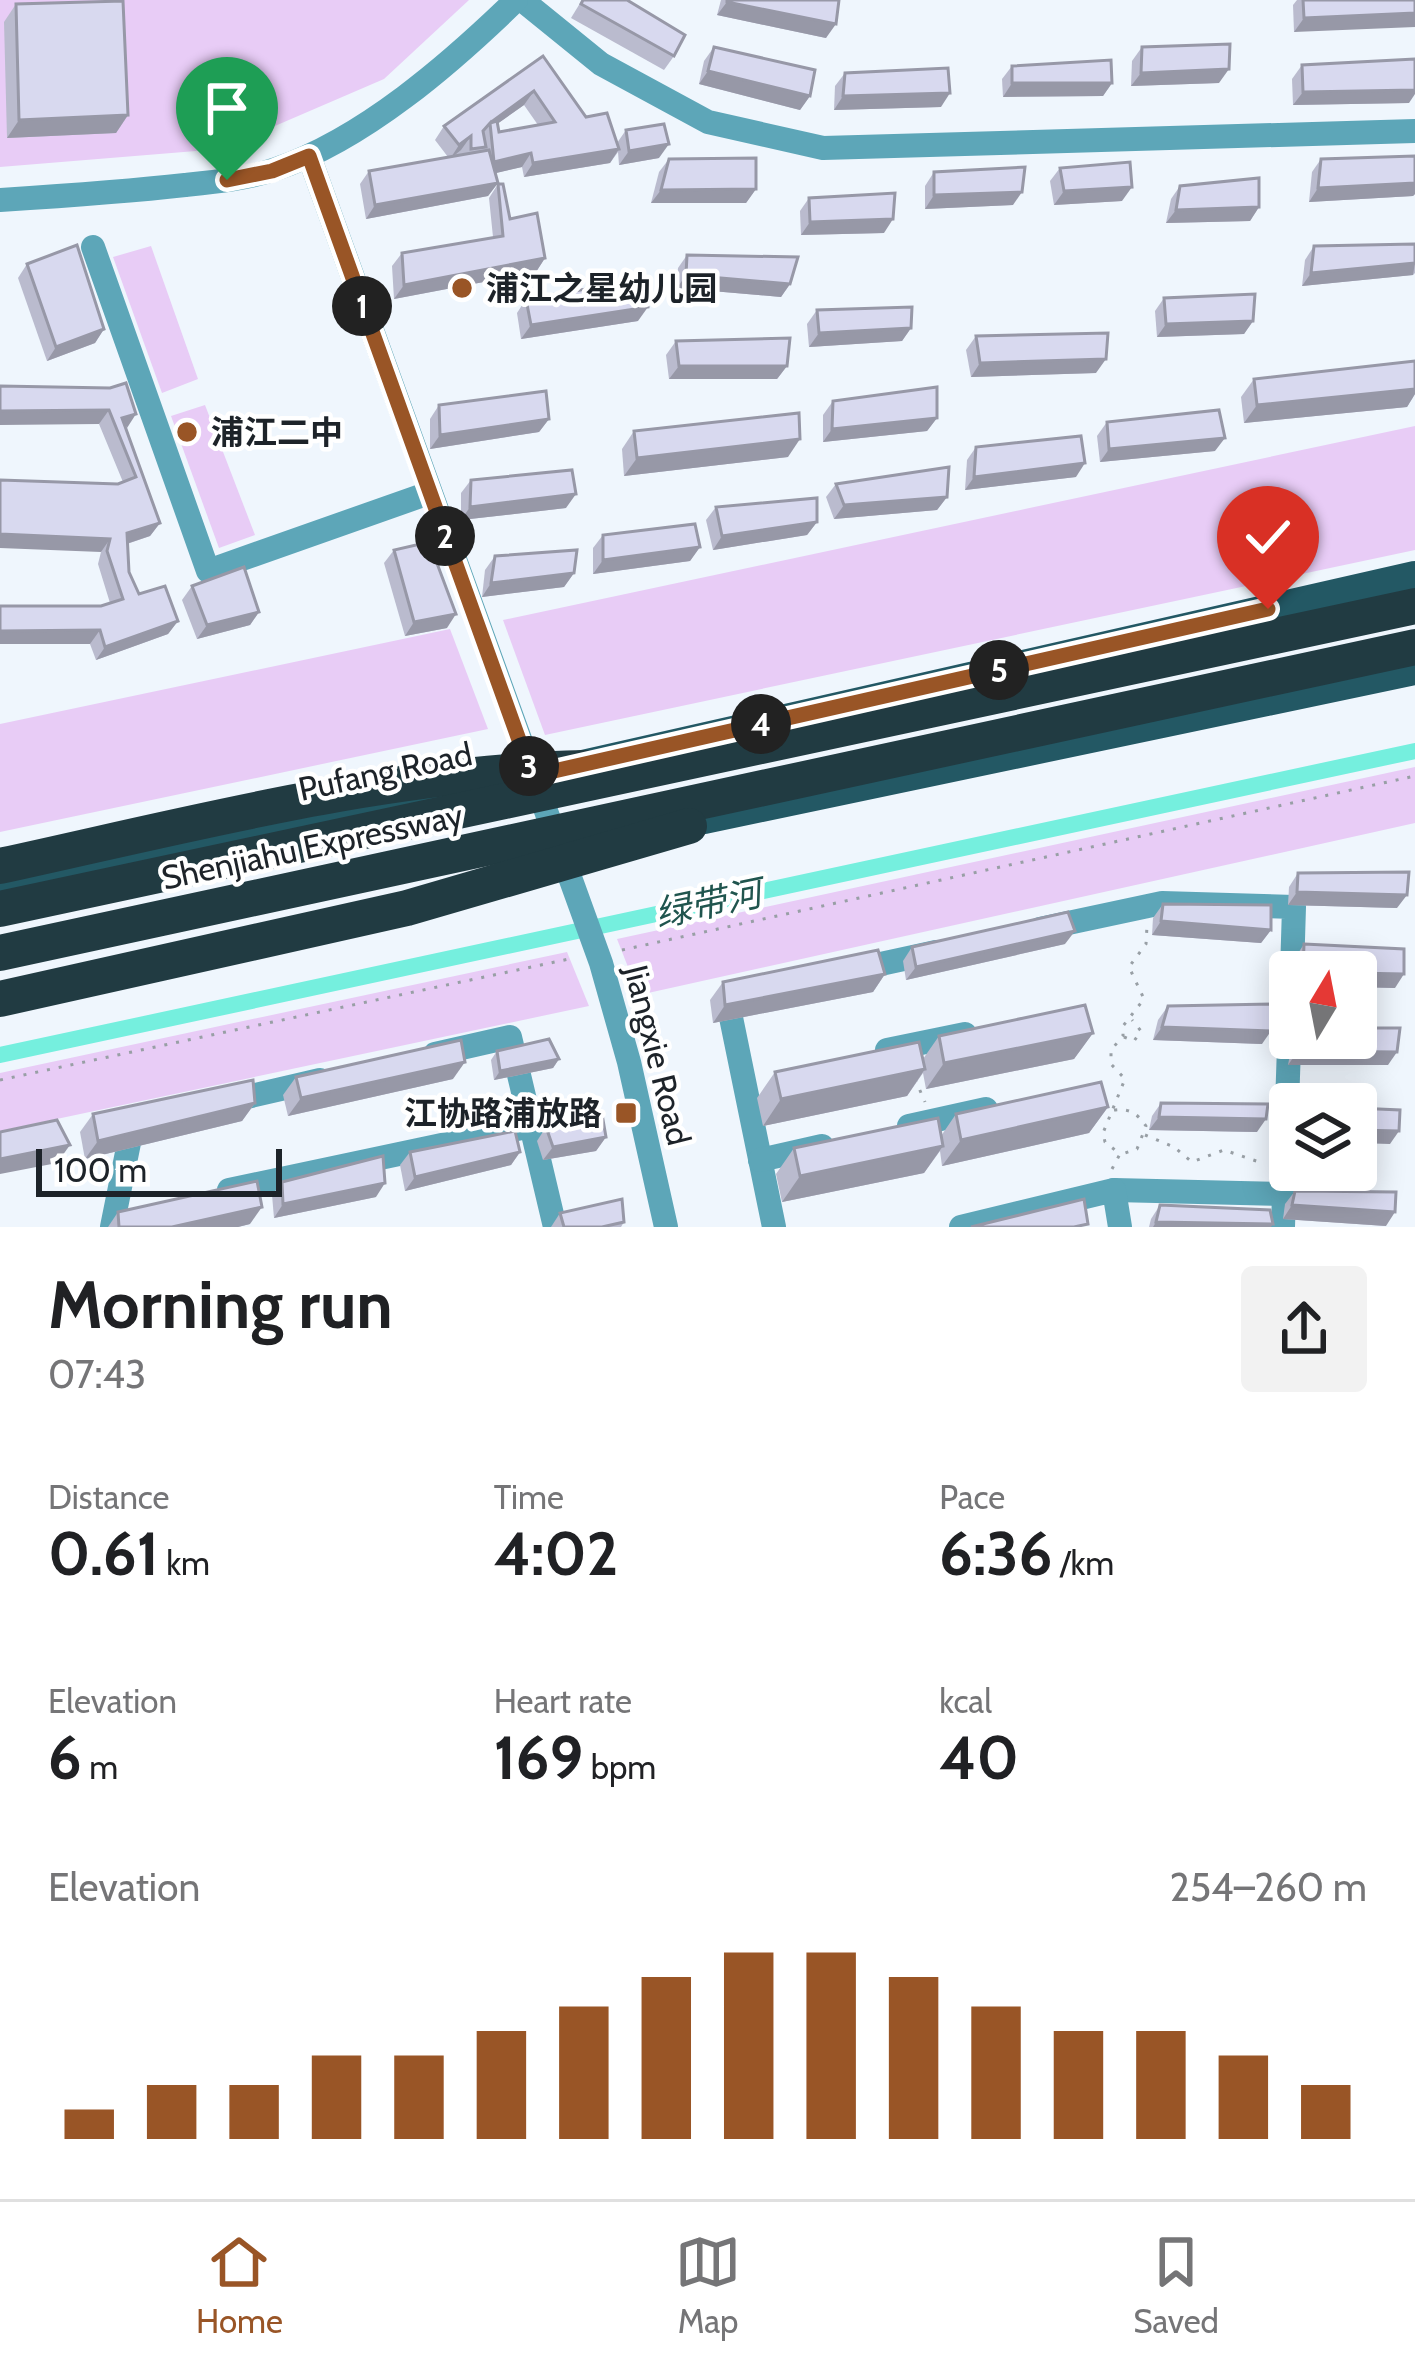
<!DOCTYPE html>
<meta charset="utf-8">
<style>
body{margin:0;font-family:Cabin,"Noto Sans SC",sans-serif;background:#f2f2f2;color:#202124;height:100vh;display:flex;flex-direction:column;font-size:45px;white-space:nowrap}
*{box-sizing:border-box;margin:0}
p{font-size:39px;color:#757577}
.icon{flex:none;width:66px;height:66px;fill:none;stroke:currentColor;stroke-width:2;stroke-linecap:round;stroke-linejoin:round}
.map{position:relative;height:1227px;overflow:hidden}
.details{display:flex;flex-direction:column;background:#fff;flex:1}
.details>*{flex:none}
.needle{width:78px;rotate:10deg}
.tools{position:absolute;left:1269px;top:951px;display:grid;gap:24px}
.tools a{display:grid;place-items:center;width:108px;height:108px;border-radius:12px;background:#fff;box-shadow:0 6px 30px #0003;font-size:60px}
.scale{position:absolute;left:36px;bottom:30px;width:246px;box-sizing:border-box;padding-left:12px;border:6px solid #1d2329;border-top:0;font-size:33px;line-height:42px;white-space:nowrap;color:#1d2329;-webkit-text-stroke:9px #fff;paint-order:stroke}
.pin{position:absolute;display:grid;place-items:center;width:102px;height:102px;color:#fff;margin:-123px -51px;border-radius:50% 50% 50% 0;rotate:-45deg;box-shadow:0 0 12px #0007}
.pin .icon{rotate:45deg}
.km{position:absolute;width:60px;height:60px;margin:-30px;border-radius:50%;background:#222;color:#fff;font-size:33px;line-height:60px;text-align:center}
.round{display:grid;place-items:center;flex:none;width:126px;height:126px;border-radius:12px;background:#f2f2f2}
.summary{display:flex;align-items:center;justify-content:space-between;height:204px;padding:0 48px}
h1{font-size:66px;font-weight:700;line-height:90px}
.stats{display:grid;grid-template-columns:repeat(3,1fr);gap:18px;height:204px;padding:12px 48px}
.stats div{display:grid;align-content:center}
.stats b{font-size:60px;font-weight:700}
.stats small{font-size:33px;font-weight:400}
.stats p{font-size:33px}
.chart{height:336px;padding:24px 48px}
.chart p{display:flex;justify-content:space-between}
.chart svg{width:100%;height:216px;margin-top:12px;stroke:#995526;stroke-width:6}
.tab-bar{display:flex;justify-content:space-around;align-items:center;height:168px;border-top:3px solid #e0e0e0;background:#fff;font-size:33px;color:#757577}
.tab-bar a{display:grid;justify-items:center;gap:6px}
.tab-bar .current{color:#995526}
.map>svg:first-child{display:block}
.green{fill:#e8ccf6}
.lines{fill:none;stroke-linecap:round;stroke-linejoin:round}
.canal{stroke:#75efde;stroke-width:16}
.path{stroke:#989fa5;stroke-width:3;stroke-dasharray:3 9;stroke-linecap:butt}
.minor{stroke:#5da6b8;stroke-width:24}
.major{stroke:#235864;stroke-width:30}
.highway-bridge{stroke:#213b42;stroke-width:36}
.wall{fill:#babbce;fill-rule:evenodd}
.shaded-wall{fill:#9798a7}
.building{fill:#d8d9ef;stroke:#9798a7;stroke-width:3;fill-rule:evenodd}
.route-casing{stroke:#fff;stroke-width:24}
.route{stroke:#995526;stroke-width:15}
.poi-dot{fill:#995526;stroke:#fff;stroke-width:4.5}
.labels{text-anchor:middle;stroke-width:9;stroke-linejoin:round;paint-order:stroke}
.poi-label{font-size:33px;font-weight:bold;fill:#1d2329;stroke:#fff;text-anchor:start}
.street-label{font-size:33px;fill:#1d2329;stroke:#fff}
.water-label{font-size:36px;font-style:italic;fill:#20554e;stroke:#fff}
</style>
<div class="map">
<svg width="1415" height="1227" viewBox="0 0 1415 1227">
<rect width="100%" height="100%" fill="#eff6fd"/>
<!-- green -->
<g class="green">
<path d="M0 0H469L384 79 233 144 196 151 0 167Z"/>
<path d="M151 246 198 379 162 393 113 257Z"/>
<path d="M205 405 255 535 219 548 171 416Z"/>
<path d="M1415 426V550L545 735 503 620Z"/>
<path d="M450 629 488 729 0 832V724Z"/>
<path d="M1415 767V823L639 995 617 939Z"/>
<path d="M567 952 589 1006 0 1131V1073Z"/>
</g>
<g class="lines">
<!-- canal -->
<path class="canal" d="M0 1055 1415 751"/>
<!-- path -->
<g class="path">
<path d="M622 950 1415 776"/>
<path d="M1124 1037 1134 1041 1141 1031 1132 1020"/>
<path d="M915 1079 925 1102"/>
<path d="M0 1080 569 959"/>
<path d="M1114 1110C1129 1108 1137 1113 1146 1126L1137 1149 1122 1154"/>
<path d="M1145 1135 1174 1147 1192 1162 1224 1150 1262 1163"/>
<path d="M1112 1169 1120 1154 1105 1142 1103 1133 1125 1079 1111 1064V1050L1123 1036V1026L1144 999 1129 967 1146 944 1147 926"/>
</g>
<!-- minor -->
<g class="minor">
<path d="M522 0 601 64 708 122 823 148 1415 131"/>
<path d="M309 156 601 963 629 1062 666 1227"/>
<path d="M0 200C62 196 123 192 185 185 215 182 247 179 276 169 364 139 450 64 516 0"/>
<path d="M93 247 208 571 429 493"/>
<path d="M1040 929 1162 903 1294 907 1292 972"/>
<path d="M853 970 936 952"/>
<path d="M737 996 727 998 774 1227"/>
<path d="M887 1050 965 1034"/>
<path d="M435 1054 510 1037 555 1227"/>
<path d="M225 1102 320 1080"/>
<path d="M909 1126 986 1109"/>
<path d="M760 1160 822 1146"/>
<path d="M229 1190 531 1126"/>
<path d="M1114 1190 1284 1194 1290 1017"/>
<path d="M112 1227 133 1123 138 1122"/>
<path d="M961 1227 1114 1190 1120 1227"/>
<path d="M1283 1227 1284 1194"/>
</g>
<!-- major -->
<g class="major">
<path d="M561 770 1415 576"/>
<path d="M704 819 1415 670"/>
<path d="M0 890 467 791"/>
</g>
<!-- highway-bridge -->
<g class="highway-bridge">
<path d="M0 866C193 824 387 772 585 768"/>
<path d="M0 909 1415 606"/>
<path d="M0 953 1415 647"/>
<path d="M0 999 407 908 689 826"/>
</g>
</g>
<!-- wall -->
<g class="wall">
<path d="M582 0 674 56 664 70 571 18Z"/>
<path d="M721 0H839L826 38 717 15Z"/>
<path d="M1297 0H1415L1294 32 1293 5Z"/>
<path d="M16 4 128 115 116 133 7 138 4 22Z"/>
<path d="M714 47 810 96 800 110 699 84 704 61Z"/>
<path d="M1142 47 1219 83 1131 86 1132 61Z"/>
<path d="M543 56 586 117 617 143 626 130 659 158 619 165 618 152 610 163 524 177 522 167 495 173 498 183 488 196 366 219 360 184 369 171 448 157 435 140 444 126ZM524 105 538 125 499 132 497 124Z"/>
<path d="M1302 65 1409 103 1293 105 1292 79Z"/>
<path d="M1012 66 1112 83 1103 96 1003 97 1002 79Z"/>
<path d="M845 73 941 107 834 110 835 86Z"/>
<path d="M669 159 756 189 746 203H651L659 172Z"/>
<path d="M1321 159 1415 183V194L1413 196 1309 202 1312 172Z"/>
<path d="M1060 168 1122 201 1054 205 1050 181Z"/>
<path d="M934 172 1013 205 925 209V186Z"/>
<path d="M498 184 510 219 545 258 536 272 394 299 392 266 402 253 493 237 489 198Z"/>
<path d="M1180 186 1259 207 1250 221 1166 223 1171 199Z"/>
<path d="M809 198 884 233 801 235 800 211Z"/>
<path d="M1415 244V273L1413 275 1302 286 1305 260 1314 246Z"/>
<path d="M687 255 790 284 781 297 677 288 678 268Z"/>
<path d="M27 264 104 329 95 343 47 361 18 278Z"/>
<path d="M1164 298 1253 321 1244 334 1157 337 1155 311Z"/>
<path d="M526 299 638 321 521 339 517 313Z"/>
<path d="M817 310 911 328 902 341 809 347 807 324Z"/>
<path d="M976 336 1096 373 971 377 966 350Z"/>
<path d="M676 341 787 366 777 379H669L666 355Z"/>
<path d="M1415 361V394L1407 407 1244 423 1241 397 1254 379Z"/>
<path d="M110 388 160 523 150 536 127 544 129 572 139 594 178 621 168 634 96 660 90 644H0V606H101L110 603 98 564 118 484 123 482 99 424Z"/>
<path d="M833 401 937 418 927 431 823 442V415Z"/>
<path d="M439 405 549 419 539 432 430 449V419Z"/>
<path d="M1107 422 1215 451 1100 462 1097 436Z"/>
<path d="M634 431 788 457 624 476 622 449Z"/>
<path d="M976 447 1076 477 965 490 967 460Z"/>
<path d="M471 480 566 508 461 520V493Z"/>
<path d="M836 484 947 497 937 510 834 519 826 497Z"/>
<path d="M716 507 817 522 807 535 713 550 706 520Z"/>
<path d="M603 535 700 547 690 561 593 574V548Z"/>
<path d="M394 550 447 628 405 636 384 563Z"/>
<path d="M495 556 574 573 564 587 482 597 485 570Z"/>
<path d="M192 586 259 612 250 625 197 639 182 600Z"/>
<path d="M1298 873 1397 908 1288 905 1289 887Z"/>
<path d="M1163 904 1271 930 1261 943 1152 935 1153 918Z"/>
<path d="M1065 944 906 980 903 961 912 947Z"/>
<path d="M1304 944 1395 988 1356 987V972H1294L1295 958Z"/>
<path d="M885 974 873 992 713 1023 710 1000 723 982Z"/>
<path d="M1168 1006 1262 1044 1153 1040 1158 1020Z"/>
<path d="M1093 1033 1074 1059 926 1089 923 1073 907 1096 763 1126 757 1098 775 1072 923 1059 939 1036Z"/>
<path d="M1293 1038H1356L1388 1065H1288Z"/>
<path d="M497 1051 559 1059 553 1068 494 1080 491 1060Z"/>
<path d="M296 1077 453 1079 288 1116 283 1095Z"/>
<path d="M255 1103 242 1121 85 1159 80 1132 93 1114Z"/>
<path d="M1161 1103 1257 1132 1149 1130 1152 1116Z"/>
<path d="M1108 1107 1089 1133 942 1166 940 1151 924 1173 782 1202 776 1174 794 1148 941 1136 956 1114Z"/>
<path d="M546 1127 606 1137 596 1151 543 1160 537 1141Z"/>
<path d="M410 1152H520L511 1165 405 1191 400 1165Z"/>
<path d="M282 1182 376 1197 274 1218 272 1195Z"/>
<path d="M1295 1191 1386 1226 1283 1219 1285 1204Z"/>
<path d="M1160 1205 1271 1227H1149L1151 1219Z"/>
<path d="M118 1212 250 1224 238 1227H108Z"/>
<path d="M560 1213 624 1222 621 1227H551Z"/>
</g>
<!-- shaded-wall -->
<g class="shaded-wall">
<path d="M727 2 836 24 826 38 717 15Z"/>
<path d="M1415 13V27L1294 32 1304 18Z"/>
<path d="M1229 69 1219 83 1131 86 1141 73Z"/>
<path d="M708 71 810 96 800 110 699 84Z"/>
<path d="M1012 83H1112L1103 96 1003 97Z"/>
<path d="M1415 90V94L1409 103 1293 105 1303 92Z"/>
<path d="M534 91 524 105 490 129V123Z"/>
<path d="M950 93 941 107 834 110 843 96Z"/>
<path d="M128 115 116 133 7 138 19 120Z"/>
<path d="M471 136 461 150 450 159 459 145Z"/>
<path d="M669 144 659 158 619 165 629 151Z"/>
<path d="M619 149 610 163 524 177 533 163Z"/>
<path d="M531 153 522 167 484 176 494 162Z"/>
<path d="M498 183 488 196 366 219 375 205Z"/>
<path d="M1415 183V194L1413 196 1309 202 1318 188Z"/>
<path d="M1132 187 1122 201 1054 205 1064 191Z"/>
<path d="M756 189 746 203H651L661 190Z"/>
<path d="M1022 192 1013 205 925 209 934 195Z"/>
<path d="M1259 207 1250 221 1166 223 1176 210Z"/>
<path d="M893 219 884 233 801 235 810 222Z"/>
<path d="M545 258 536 272 394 299 404 285Z"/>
<path d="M1415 263 1413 275 1302 286 1311 273Z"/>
<path d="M686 275 790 284 781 297 677 288Z"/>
<path d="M648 307 638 321 521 339 531 325Z"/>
<path d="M1253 321 1244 334 1157 337 1166 324Z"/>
<path d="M911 328 902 341 809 347 819 333Z"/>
<path d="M104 329 95 343 47 361 56 347Z"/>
<path d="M1106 359 1096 373 971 377 980 363Z"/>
<path d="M679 366H787L777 379H669Z"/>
<path d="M1415 389V394L1407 407 1244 423 1257 405Z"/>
<path d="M109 410 99 424 0 425V411Z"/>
<path d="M136 414 127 428 122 418Z"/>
<path d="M937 418 927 431 823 442 832 429Z"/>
<path d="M549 419 539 432 430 449 440 435Z"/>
<path d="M1225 438 1215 451 1100 462 1109 449Z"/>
<path d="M800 439 788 457 624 476 637 458Z"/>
<path d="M1085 463 1076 477 965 490 974 477Z"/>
<path d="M576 494 566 508 461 520 470 507Z"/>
<path d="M947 497 937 510 834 519 844 505Z"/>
<path d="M817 522 807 535 713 550 722 536Z"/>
<path d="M160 523 150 536 117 547 127 533Z"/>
<path d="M0 534 110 539 101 552 0 548Z"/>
<path d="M700 547 690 561 593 574 603 560Z"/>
<path d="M574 573 564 587 482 597 491 583Z"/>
<path d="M259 612 250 625 197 639 207 625Z"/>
<path d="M456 614 447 628 405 636 414 622Z"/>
<path d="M178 621 168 634 96 660 105 647Z"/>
<path d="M100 630 90 644H0V631Z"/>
<path d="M1297 892 1407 895 1397 908 1288 905Z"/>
<path d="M1161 921 1271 930 1261 943 1152 935Z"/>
<path d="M1075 931 1065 944 906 980 916 967Z"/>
<path d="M885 974 873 992 713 1023 725 1005Z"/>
<path d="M1356 974H1404L1395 988 1356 987Z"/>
<path d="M1162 1027 1271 1031 1262 1044 1153 1040Z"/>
<path d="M1093 1033 1074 1059 926 1089 944 1063Z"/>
<path d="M1298 1051 1397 1052 1388 1065H1288Z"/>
<path d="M559 1059 553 1068 494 1080 500 1071Z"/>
<path d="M465 1062 453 1079 288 1116 301 1098Z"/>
<path d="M925 1069 907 1096 763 1126 781 1099Z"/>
<path d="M255 1103 242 1121 85 1159 98 1141Z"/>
<path d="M1108 1107 1089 1133 942 1166 961 1140Z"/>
<path d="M1159 1117 1266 1119 1257 1132 1149 1130Z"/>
<path d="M1356 1130 1399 1131 1390 1144 1356 1143Z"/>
<path d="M606 1137 596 1151 543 1160 553 1147Z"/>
<path d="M70 1145 57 1163 0 1174V1159Z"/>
<path d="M943 1146 924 1173 782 1202 800 1176Z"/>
<path d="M520 1152 511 1165 405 1191 415 1177Z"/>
<path d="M385 1183 376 1197 274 1218 283 1204Z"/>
<path d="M1292 1205 1395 1212 1386 1226 1283 1219Z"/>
<path d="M262 1207 250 1224 238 1227H172Z"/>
<path d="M1156 1222 1273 1224 1271 1227H1153Z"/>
</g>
<!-- building -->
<g class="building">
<path d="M583 0H627L685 35 674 56 581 4Z"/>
<path d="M727 0H839L836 24 727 2Z"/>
<path d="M1303 0H1415V13L1304 18Z"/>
<path d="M123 1 128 115 19 120 16 4Z"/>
<path d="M1230 44 1229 69 1141 73 1142 47Z"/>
<path d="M714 47 815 70 810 96 708 71Z"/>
<path d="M543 56 586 117 607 113 619 149 533 163 531 153 494 162 490 123 483 131 486 147 471 149V136L459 145 444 126ZM534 91 555 122 499 132 497 121 490 123Z"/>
<path d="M1415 59V90L1303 92 1302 65Z"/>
<path d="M1111 60 1112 83H1012V66Z"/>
<path d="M948 68 950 93 843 96 845 73Z"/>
<path d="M664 124 669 144 629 151 626 130Z"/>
<path d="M489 150 498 183 375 205 369 171Z"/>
<path d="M1415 156V183L1318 188 1321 159Z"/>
<path d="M756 158V189L661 190 669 159Z"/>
<path d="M1130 162 1132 187 1064 191 1060 168Z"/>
<path d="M1025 167 1022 192 934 195V172Z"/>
<path d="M1259 178V207L1176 210 1180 186Z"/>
<path d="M498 184H503L510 219 537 213 545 258 404 285 402 253 503 236Z"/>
<path d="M895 193 893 219 810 222 809 198Z"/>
<path d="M1415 244V263L1311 273 1314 246Z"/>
<path d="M77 245 104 329 56 347 27 264Z"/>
<path d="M687 255 798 257 790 284 686 275Z"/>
<path d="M647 279 648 307 531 325 526 299Z"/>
<path d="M1255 294 1253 321 1166 324 1164 298Z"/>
<path d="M912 307 911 328 819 333 817 310Z"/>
<path d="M1108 333 1106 359 980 363 976 336Z"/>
<path d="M790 338 787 366H679L676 341Z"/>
<path d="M1415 361V389L1257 405 1254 379Z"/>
<path d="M126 383 136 414 122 418 160 523 127 533 129 572 139 594 165 586 178 621 105 647 100 630 0 631V606H101L123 599 107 551 110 539 0 534V480L118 484 136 477 109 410 0 411V386L110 388Z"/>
<path d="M937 387V418L832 429 833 401Z"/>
<path d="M546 391 549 419 440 435 439 405Z"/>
<path d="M1219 410 1225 438 1109 449 1107 422Z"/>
<path d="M799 413 800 439 637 458 634 431Z"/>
<path d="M1081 436 1085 463 974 477 976 447Z"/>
<path d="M949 467 947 497 844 505 836 484Z"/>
<path d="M572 470 576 494 470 507 471 480Z"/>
<path d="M817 498V522L722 536 716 507Z"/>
<path d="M695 524 700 547 603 560V535Z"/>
<path d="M429 542 456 614 414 622 394 550Z"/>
<path d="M577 550 574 573 491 583 495 556Z"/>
<path d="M244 567 259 612 207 625 192 586Z"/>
<path d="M1409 872 1407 895 1297 892 1298 873Z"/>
<path d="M1163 904 1271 905V930L1161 921Z"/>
<path d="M1068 912 1075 931 916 967 912 947Z"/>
<path d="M1304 944 1404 949V974L1303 972Z"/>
<path d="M878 950 885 974 725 1005 723 982Z"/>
<path d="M1273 1004 1271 1031 1162 1027 1168 1006Z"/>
<path d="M1085 1005 1093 1033 944 1063 939 1036Z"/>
<path d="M1356 1028H1400L1397 1052 1298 1051 1299 1038H1356Z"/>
<path d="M549 1039 559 1059 500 1071 497 1051Z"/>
<path d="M461 1040 465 1062 301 1098 296 1077Z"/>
<path d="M919 1042 925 1069 781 1099 775 1072Z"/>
<path d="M253 1080 255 1103 98 1141 93 1114Z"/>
<path d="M1101 1082 1108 1107 961 1140 956 1114Z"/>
<path d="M1161 1103 1268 1104 1266 1119 1159 1117Z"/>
<path d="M1356 1108 1400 1110 1399 1131 1356 1130Z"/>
<path d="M602 1114 606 1137 553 1147 546 1127Z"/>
<path d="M938 1118 943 1146 800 1176 794 1148Z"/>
<path d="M57 1120 70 1145 0 1159V1132Z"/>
<path d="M515 1131 520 1152 415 1177 410 1152Z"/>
<path d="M383 1156 385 1183 283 1204 282 1182Z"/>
<path d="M257 1181 262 1207 172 1227H119L118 1212Z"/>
<path d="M1295 1191 1396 1192 1395 1212 1292 1205Z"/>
<path d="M622 1199 624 1222 602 1227H564L560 1213Z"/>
<path d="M1084 1199 1088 1224 1074 1227H971Z"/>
<path d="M1160 1205 1270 1210 1273 1224 1156 1222Z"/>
</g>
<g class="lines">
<defs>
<path id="route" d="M227 180 272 171 309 156 532 776 1268 609"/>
</defs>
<!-- route casing -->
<use href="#route" class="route-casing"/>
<!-- route -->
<use href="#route" class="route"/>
</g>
<!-- markers -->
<g class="poi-dot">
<circle cx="462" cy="288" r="12"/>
<circle cx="187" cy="432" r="12"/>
<rect x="614" y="1101" width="24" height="24" rx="6"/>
</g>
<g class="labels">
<!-- poi labels -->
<g class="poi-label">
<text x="486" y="300">浦江之星幼儿园</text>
<text x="211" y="444">浦江二中</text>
<text x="602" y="1125" text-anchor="end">江协路浦放路</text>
</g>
<!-- street labels -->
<g class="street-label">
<text transform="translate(385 771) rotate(-12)" y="12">Pufang Road</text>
<text transform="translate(312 846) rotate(-12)" y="12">Shenjiahu Expressway</text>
<text transform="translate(658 1055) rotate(76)" y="12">Jiangxie Road</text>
</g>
<!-- water labels -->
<g class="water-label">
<text transform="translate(708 903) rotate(-12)" y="13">绿带河</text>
</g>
</g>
</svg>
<div class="tools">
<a><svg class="needle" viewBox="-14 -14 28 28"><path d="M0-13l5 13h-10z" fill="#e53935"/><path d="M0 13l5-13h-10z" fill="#757577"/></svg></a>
<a><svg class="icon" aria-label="layers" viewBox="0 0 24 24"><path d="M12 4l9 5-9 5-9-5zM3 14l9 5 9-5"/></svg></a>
</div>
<div class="scale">100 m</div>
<div class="pin" style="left:227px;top:180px;background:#1e9e55"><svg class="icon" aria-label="arrive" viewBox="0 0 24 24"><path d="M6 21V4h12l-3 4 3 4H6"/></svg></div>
<div class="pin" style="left:1268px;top:609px;background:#d93025"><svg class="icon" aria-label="check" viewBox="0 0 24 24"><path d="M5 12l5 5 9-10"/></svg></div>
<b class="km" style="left:362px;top:306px">1</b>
<b class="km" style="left:445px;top:536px">2</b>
<b class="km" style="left:529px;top:766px">3</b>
<b class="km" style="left:761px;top:724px">4</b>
<b class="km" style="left:999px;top:670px">5</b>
</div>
<section class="details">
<div class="summary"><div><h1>Morning run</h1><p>07:43</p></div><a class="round"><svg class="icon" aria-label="share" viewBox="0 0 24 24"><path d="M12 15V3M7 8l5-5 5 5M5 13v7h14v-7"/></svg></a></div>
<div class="stats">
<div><p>Distance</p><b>0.61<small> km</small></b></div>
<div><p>Time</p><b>4:02</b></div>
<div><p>Pace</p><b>6:36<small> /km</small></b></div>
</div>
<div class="stats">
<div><p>Elevation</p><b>6<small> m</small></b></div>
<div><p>Heart rate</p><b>169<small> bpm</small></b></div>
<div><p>kcal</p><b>40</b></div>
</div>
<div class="chart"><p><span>Elevation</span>254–260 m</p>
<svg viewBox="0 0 160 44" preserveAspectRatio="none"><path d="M5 44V38M15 44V33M25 44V33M35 44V27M45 44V27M55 44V22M65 44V17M75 44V11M85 44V6M95 44V6M105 44V11M115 44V17M125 44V22M135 44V22M145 44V27M155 44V33"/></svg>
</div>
</section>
<nav class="tab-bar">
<a class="current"><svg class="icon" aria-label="home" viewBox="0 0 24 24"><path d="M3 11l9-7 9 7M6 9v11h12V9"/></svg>Home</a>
<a><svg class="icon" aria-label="map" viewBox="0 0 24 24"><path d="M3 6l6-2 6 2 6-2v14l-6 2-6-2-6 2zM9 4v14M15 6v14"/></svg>Map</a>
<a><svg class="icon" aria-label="saved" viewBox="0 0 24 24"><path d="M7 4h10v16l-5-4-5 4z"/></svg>Saved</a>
</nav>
